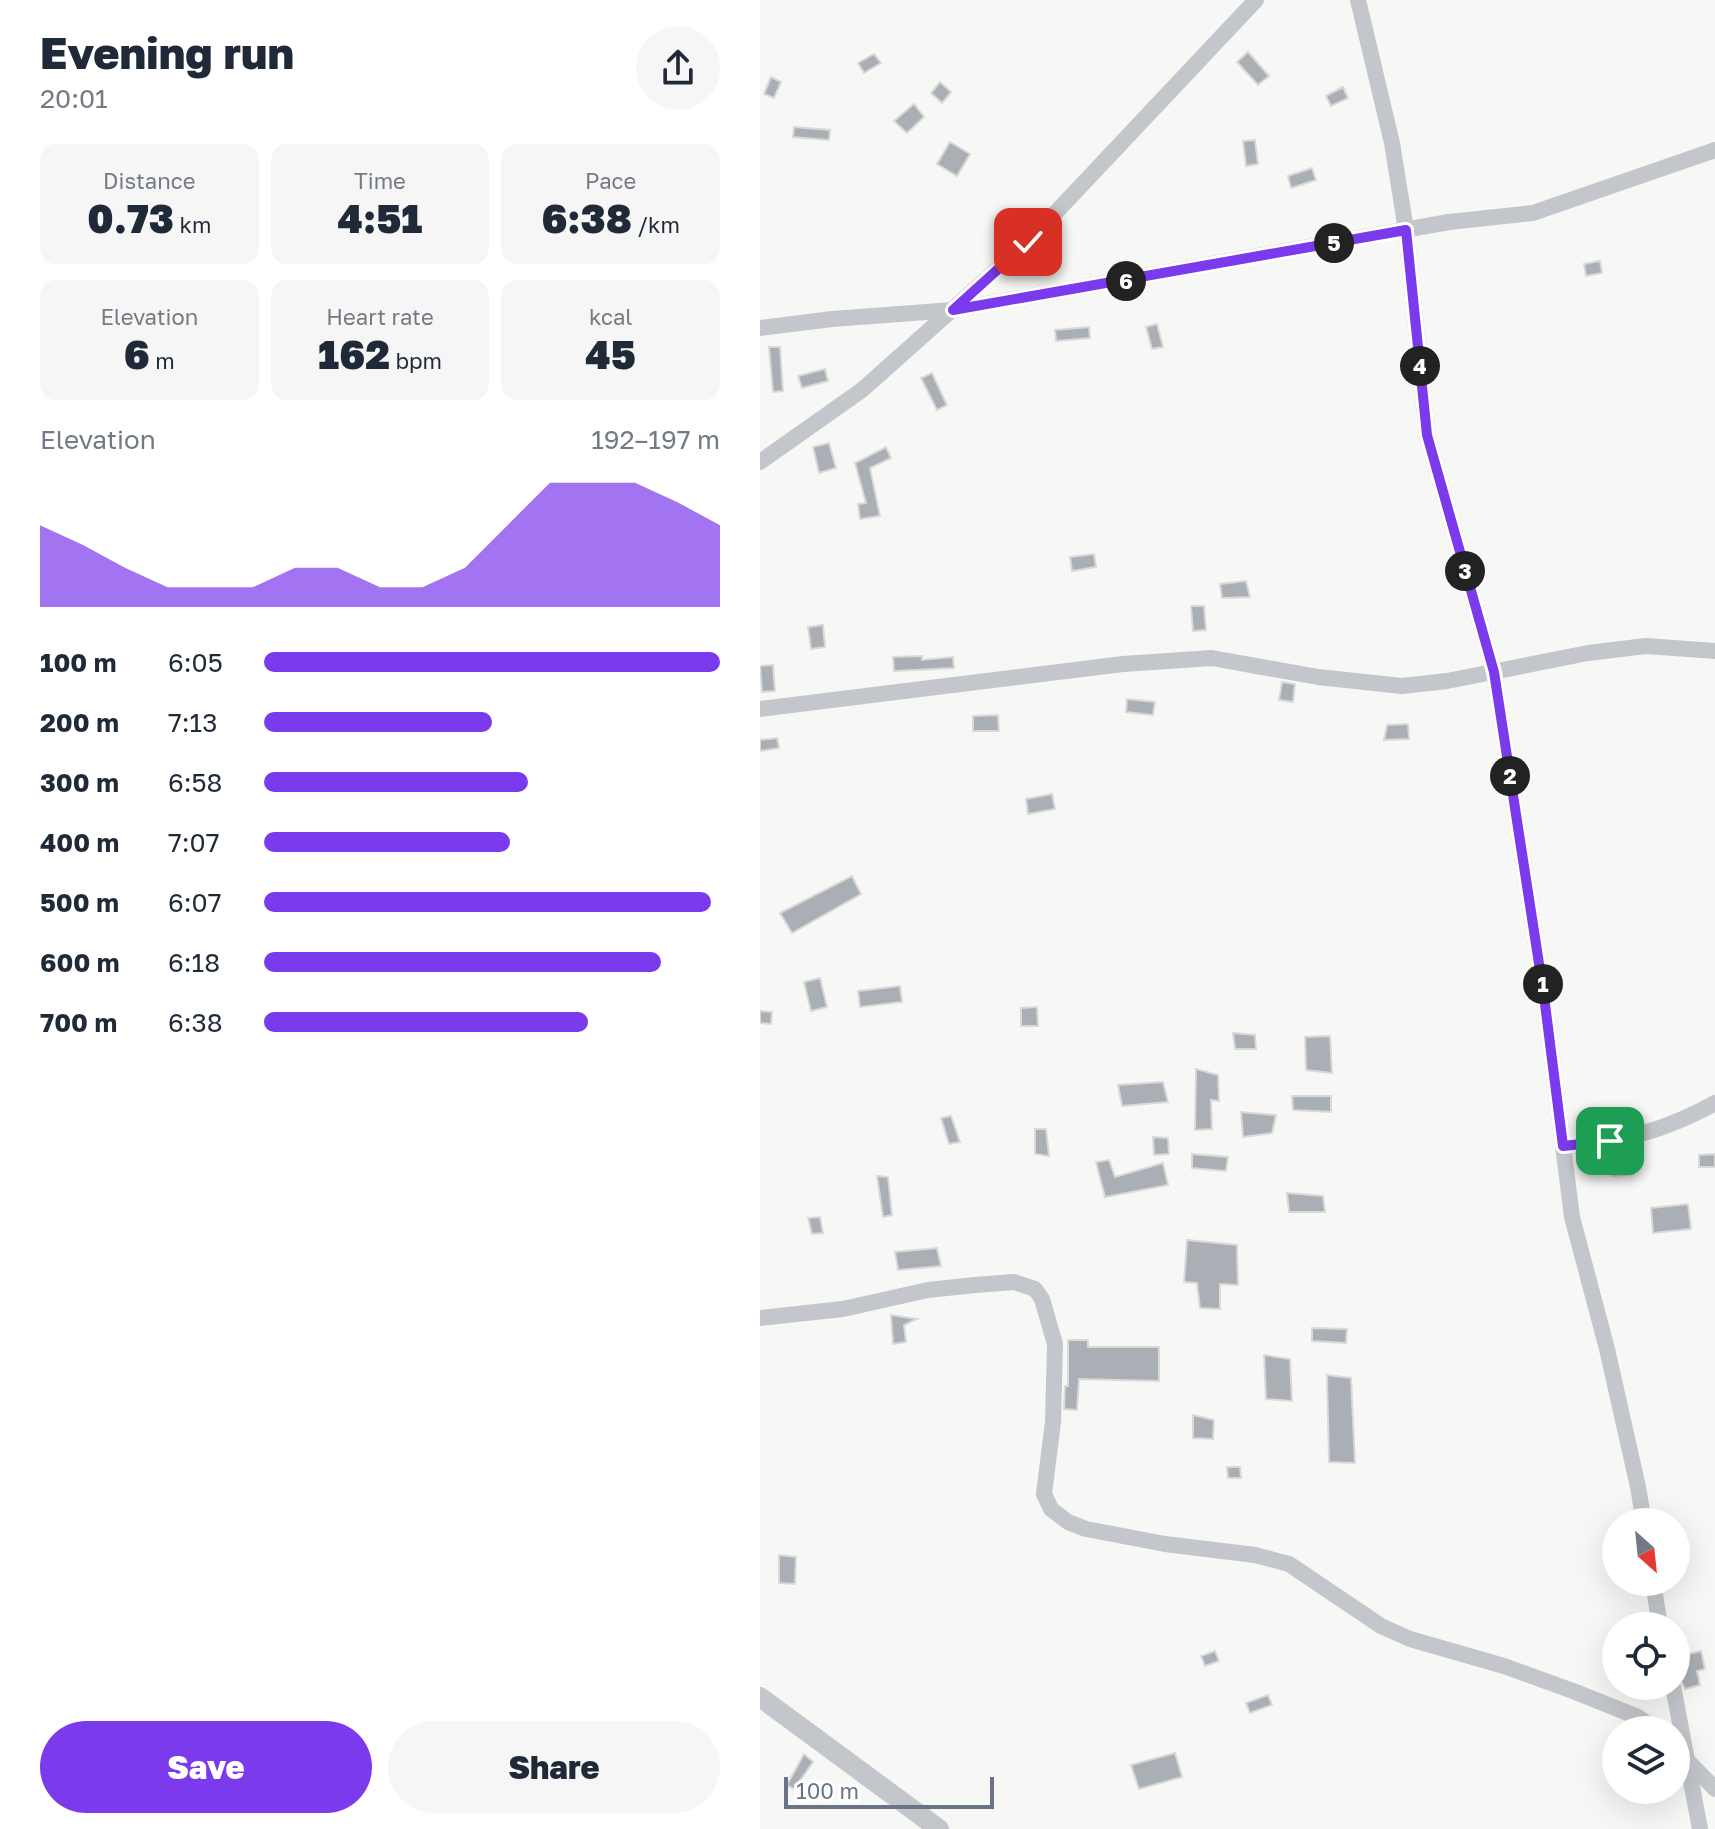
<!DOCTYPE html>
<meta charset="utf-8">
<style>
body{margin:0;font-family:"Golos Text",sans-serif;background:#f6f6f7;color:#1f2937;height:100vh;display:flex;flex-direction:column;font-size:30px;white-space:nowrap}
*{box-sizing:border-box;margin:0}
p{font-size:26px;color:#747a83}
.icon{flex:none;width:44px;height:44px;fill:none;stroke:currentColor;stroke-width:2;stroke-linecap:round;stroke-linejoin:round}
.map{position:relative;flex:1;overflow:hidden}
.drawer{display:flex;flex-direction:column;background:#fff;width:760px}
.drawer>*{flex:none}
.needle{width:52px;rotate:153deg}
.fabs{position:absolute;left:842px;top:1508px;display:grid;gap:16px}
.fabs a{display:grid;place-items:center;width:88px;height:88px;border-radius:50%;background:#fff;box-shadow:0 8px 32px #0002;font-size:40px}
.scale{position:absolute;left:24px;bottom:20px;width:210px;box-sizing:border-box;padding-left:8px;border:4px solid #697584;border-top:0;font-size:22px;line-height:28px;white-space:nowrap;color:#697584;-webkit-text-stroke:6px #fff;paint-order:stroke}
.pin{position:absolute;display:grid;place-items:center;width:68px;height:68px;color:#fff;margin:-34px;border-radius:16px;box-shadow:0 4px 12px #0006}
.km{position:absolute;width:40px;height:40px;margin:-20px;border-radius:50%;background:#222;color:#fff;font-size:22px;line-height:40px;text-align:center}
.round{display:grid;place-items:center;flex:none;width:84px;height:84px;border-radius:42px;background:#f6f6f7}
.summary{display:flex;align-items:center;justify-content:space-between;height:136px;padding:0 40px}
h1{font-size:44px;font-weight:800;line-height:60px}
.metrics{display:grid;grid-template-columns:repeat(3,1fr);gap:12px;height:136px;padding:8px 40px}
.metrics div{display:grid;align-content:center;border-radius:16px;background:#f6f6f7;text-align:center}
.metrics b{font-size:40px;font-weight:800}
.metrics small{font-size:22px;font-weight:400}
.metrics p{font-size:22px}
.chart{height:224px;padding:16px 40px}
.chart p{display:flex;justify-content:space-between}
.chart svg{width:100%;height:144px;margin-top:8px;fill:#7c3aed;opacity:.7}
.button{display:flex;gap:16px;margin-top:auto;padding:16px 40px}
.button a{flex:1;height:92px;border-radius:48px;background:#7c3aed;color:#fff;font-size:32px;font-weight:800;line-height:92px;text-align:center}
.button a+a{background:#f6f6f7;color:#1f2937}
ul{padding:0 40px;list-style:none;font-size:26px}
li{display:grid;grid-template-columns:128px 96px 1fr;align-items:center;height:60px}
li i{height:20px;border-radius:10px;background:#7c3aed}
main{display:flex;flex:1;min-height:0}
.map>svg:first-child{display:block}
.building{fill:#a9afb5;stroke:#d9d9d7;stroke-width:2}
.lines{fill:none;stroke-linecap:round;stroke-linejoin:round}
.minor{stroke:#c3c6ca;stroke-width:16}
.tertiary{stroke:#c3c6ca;stroke-width:20}
.route-casing{stroke:#fff;stroke-width:16}
.route{stroke:#7c3aed;stroke-width:10}
</style>
<main>
<section class="drawer">
<div class="summary"><div><h1>Evening run</h1><p>20:01</p></div><a class="round"><svg class="icon" aria-label="share" viewBox="0 0 24 24"><path d="M12 15V3M7 8l5-5 5 5M5 13v7h14v-7"/></svg></a></div>
<div class="metrics">
<div><p>Distance</p><b>0.73<small> km</small></b></div>
<div><p>Time</p><b>4:51</b></div>
<div><p>Pace</p><b>6:38<small> /km</small></b></div>
</div>
<div class="metrics">
<div><p>Elevation</p><b>6<small> m</small></b></div>
<div><p>Heart rate</p><b>162<small> bpm</small></b></div>
<div><p>kcal</p><b>45</b></div>
</div>
<div class="chart"><p><span>Elevation</span>192–197 m</p>
<svg viewBox="0 0 160 44" preserveAspectRatio="none"><path d="M0 44V19L10 25L20 32L30 38L40 38L50 38L60 32L70 32L80 38L90 38L100 32L110 19L120 6L130 6L140 6L150 12L160 19V44z"/></svg>
</div>
<ul>
<li><b>100 m</b>6:05<i style="width:100%"></i></li>
<li><b>200 m</b>7:13<i style="width:50%"></i></li>
<li><b>300 m</b>6:58<i style="width:58%"></i></li>
<li><b>400 m</b>7:07<i style="width:54%"></i></li>
<li><b>500 m</b>6:07<i style="width:98%"></i></li>
<li><b>600 m</b>6:18<i style="width:87%"></i></li>
<li><b>700 m</b>6:38<i style="width:71%"></i></li>
</ul>
<div class="button"><a>Save</a><a>Share</a></div>
</section>
<div class="map">
<svg width="955" height="1829" viewBox="0 0 955 1829">
<rect width="100%" height="100%" fill="#f7f7f5"/>
<!-- building -->
<g class="building">
<path d="M488 52 509 76 498 85 477 62Z"/>
<path d="M114 54 121 63 104 73 98 63Z"/>
<path d="M11 77 21 82 14 98 4 94Z"/>
<path d="M180 82 191 92 182 103 171 93Z"/>
<path d="M583 87 588 98 571 106 566 96Z"/>
<path d="M154 104 164 117 147 133 134 121Z"/>
<path d="M34 127 70 130 69 140 33 137Z"/>
<path d="M495 140 498 164 486 166 483 141Z"/>
<path d="M190 142 210 154 197 176 177 164Z"/>
<path d="M552 168 556 180 531 188 528 176Z"/>
<path d="M840 261 842 273 826 276 824 264Z"/>
<path d="M397 324 403 347 392 349 386 327Z"/>
<path d="M329 327 330 338 296 341 295 330Z"/>
<path d="M9 347H20L23 391 13 392Z"/>
<path d="M65 369 68 381 42 388 38 376Z"/>
<path d="M172 373 187 405 177 410 161 378Z"/>
<path d="M69 443 76 468 59 473 53 447Z"/>
<path d="M126 447 131 458 110 468 120 516 100 519 98 504 106 503 95 463Z"/>
<path d="M334 554 336 567 312 571 310 557Z"/>
<path d="M486 581 490 597 462 598 460 584Z"/>
<path d="M431 606H444L446 630 433 631Z"/>
<path d="M63 625 65 647 51 649 48 627Z"/>
<path d="M162 656V660L193 657 194 668 134 671 133 657Z"/>
<path d="M13 665 15 691 2 692 0 666Z"/>
<path d="M522 682 535 684 533 702 519 700Z"/>
<path d="M367 699 395 702 393 715 366 712Z"/>
<path d="M238 715 239 731H213V716Z"/>
<path d="M648 724 649 739 624 740 627 725Z"/>
<path d="M17 738 19 748 0 751V740Z"/>
<path d="M292 794 295 809 268 814 266 799Z"/>
<path d="M92 876 101 894 32 933 20 913Z"/>
<path d="M60 978 67 1007 51 1011 44 982Z"/>
<path d="M140 986 142 1002 100 1007 98 991Z"/>
<path d="M277 1007 278 1026H261V1008Z"/>
<path d="M0 1011 12 1012 11 1024 0 1023Z"/>
<path d="M473 1033 495 1035 496 1049H475Z"/>
<path d="M570 1036 572 1073 546 1070 545 1037Z"/>
<path d="M436 1069 458 1075 459 1101 451 1100 452 1129 435 1130Z"/>
<path d="M403 1082 408 1102 362 1106 358 1085Z"/>
<path d="M532 1096H571V1112L533 1110Z"/>
<path d="M481 1112 516 1115 512 1133 483 1137Z"/>
<path d="M191 1116 200 1142 189 1144 181 1118Z"/>
<path d="M275 1129H286L289 1156 275 1154Z"/>
<path d="M393 1137 408 1138 409 1154 394 1155Z"/>
<path d="M432 1154 468 1157 466 1171 432 1168Z"/>
<path d="M955 1154V1167H939V1155Z"/>
<path d="M349 1160 355 1177 403 1163 408 1185 345 1197 336 1162Z"/>
<path d="M873 1160 874 1174 852 1176 850 1163Z"/>
<path d="M117 1176 128 1177 132 1215 123 1217Z"/>
<path d="M527 1193 563 1196 565 1212H529Z"/>
<path d="M928 1204 931 1229 893 1233 891 1208Z"/>
<path d="M60 1217 63 1233 52 1234 48 1218Z"/>
<path d="M427 1240 477 1245 478 1285 460 1284V1309L440 1308 437 1283 424 1282Z"/>
<path d="M177 1248 181 1266 138 1270 135 1252Z"/>
<path d="M131 1315 157 1319 144 1325 146 1342 133 1344Z"/>
<path d="M552 1328 587 1329 586 1343 552 1341Z"/>
<path d="M308 1340H328V1347H399V1381L319 1379 317 1410 304 1409 305 1386H308Z"/>
<path d="M504 1355 530 1359 532 1401 506 1399Z"/>
<path d="M567 1375 591 1378 595 1463 569 1462Z"/>
<path d="M433 1415 454 1420 453 1439 433 1438Z"/>
<path d="M467 1467H480L481 1478H468Z"/>
<path d="M19 1555 36 1557 35 1584 19 1583Z"/>
<path d="M455 1651 459 1661 445 1666 441 1656Z"/>
<path d="M941 1651 945 1669 937 1671 940 1685 925 1689 919 1677 916 1657Z"/>
<path d="M508 1695 512 1705 490 1713 486 1703Z"/>
<path d="M415 1753 422 1777 379 1789 371 1765Z"/>
<path d="M44 1754 53 1762 34 1789 27 1785Z"/>
</g>
<g class="lines">
<!-- minor -->
<g class="minor">
<path d="M598 0 632 143 646 230 667 435 734 672 784 996 812 1217 847 1349 878 1487 884 1522"/>
<path d="M0 328 72 319 193 310 689 222 773 213 955 150"/>
<path d="M0 462 102 390 268 242 496 0"/>
<path d="M0 709 363 664 452 658 558 677 642 686 687 681 828 653 886 646 955 651"/>
<path d="M803 1146C859 1144 907 1130 955 1103"/>
<path d="M0 1318 83 1309 168 1290 215 1285 254 1282 275 1289 282 1299 295 1344 293 1422 284 1494 291 1509 308 1522 326 1529 405 1544 495 1555 529 1564 621 1626 650 1639 744 1666 813 1691 878 1717 896 1730"/>
<path d="M893 1582 900 1626"/>
<path d="M913 1686 940 1829"/>
<path d="M928 1761 955 1789"/>
</g>
<!-- tertiary -->
<path class="tertiary" d="M0 1697 179 1829"/>
</g>
<g class="lines">
<defs>
<path id="route" d="M268 242 193 310 646 230 667 435 734 672 784 996 803 1146 850 1141"/>
</defs>
<!-- route casing -->
<use href="#route" class="route-casing"/>
<!-- route -->
<use href="#route" class="route"/>
</g>
</svg>
<div class="fabs">
<a><svg class="needle" viewBox="-14 -14 28 28"><path d="M0-13l5 13h-10z" fill="#e53935"/><path d="M0 13l5-13h-10z" fill="#747a83"/></svg></a>
<a><svg class="icon" aria-label="locate" viewBox="0 0 24 24"><circle cx="12" cy="12" r="6"/><path d="M12 2v4M12 18v4M2 12h4M18 12h4"/></svg></a>
<a><svg class="icon" aria-label="layers" viewBox="0 0 24 24"><path d="M12 4l9 5-9 5-9-5zM3 14l9 5 9-5"/></svg></a>
</div>
<div class="scale">100 m</div>
<div class="pin" style="left:850px;top:1141px;background:#1e9e55"><svg class="icon" aria-label="arrive" viewBox="0 0 24 24"><path d="M6 21V4h12l-3 4 3 4H6"/></svg></div>
<div class="pin" style="left:268px;top:242px;background:#d93025"><svg class="icon" aria-label="check" viewBox="0 0 24 24"><path d="M5 12l5 5 9-10"/></svg></div>
<b class="km" style="left:783px;top:984px">1</b>
<b class="km" style="left:750px;top:776px">2</b>
<b class="km" style="left:705px;top:571px">3</b>
<b class="km" style="left:660px;top:366px">4</b>
<b class="km" style="left:574px;top:243px">5</b>
<b class="km" style="left:366px;top:281px">6</b>
</div>
</main>
